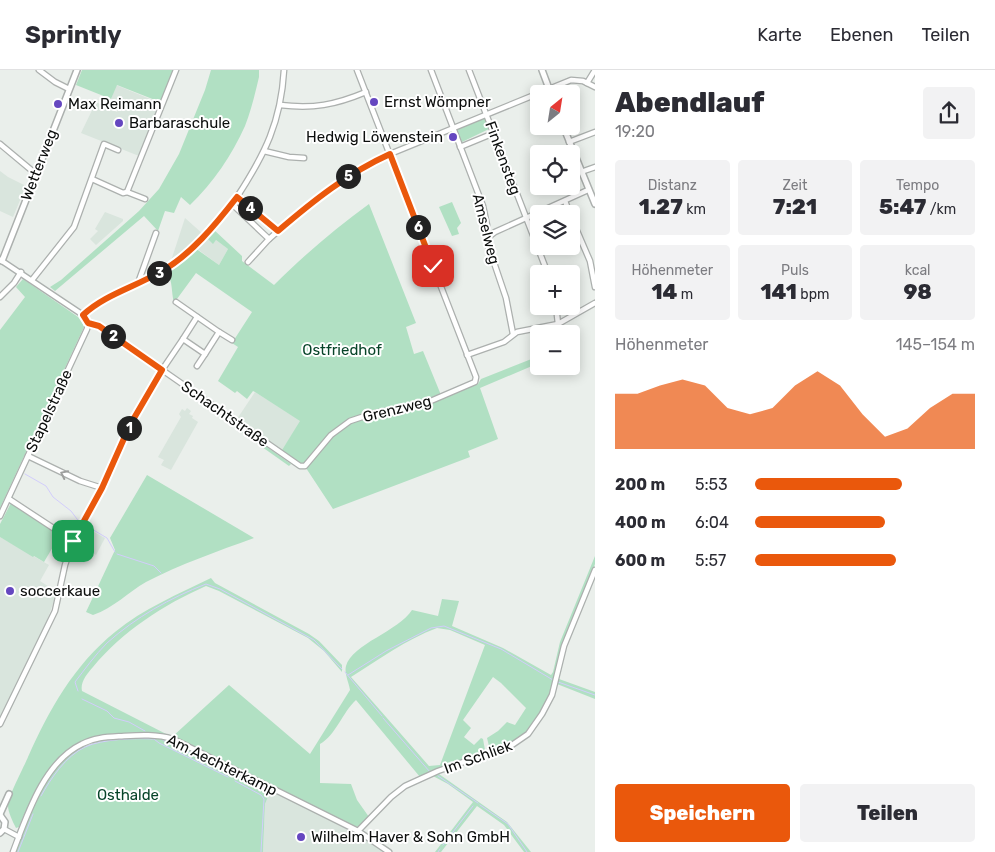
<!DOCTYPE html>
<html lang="de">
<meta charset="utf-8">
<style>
body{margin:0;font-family:Rubik,sans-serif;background:#f2f2f3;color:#2b2b33;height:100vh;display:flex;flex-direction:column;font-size:19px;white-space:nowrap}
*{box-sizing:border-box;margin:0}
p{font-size:16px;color:#7c7c81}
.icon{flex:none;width:28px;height:28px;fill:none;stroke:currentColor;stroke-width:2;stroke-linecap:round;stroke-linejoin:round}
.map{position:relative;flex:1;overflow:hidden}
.side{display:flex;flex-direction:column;background:#fff;width:400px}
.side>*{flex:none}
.needle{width:32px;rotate:30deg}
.fabs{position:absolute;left:530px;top:15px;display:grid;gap:10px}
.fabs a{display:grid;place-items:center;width:50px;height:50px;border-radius:5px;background:#fff;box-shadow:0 2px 12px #0003;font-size:25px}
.pin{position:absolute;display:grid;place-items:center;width:42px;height:42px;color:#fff;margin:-21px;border-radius:10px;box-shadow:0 2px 8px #0006}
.km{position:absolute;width:25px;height:25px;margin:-12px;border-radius:50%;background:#222;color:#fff;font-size:14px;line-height:25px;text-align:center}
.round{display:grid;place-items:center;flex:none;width:52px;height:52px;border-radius:5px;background:#f2f2f3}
.overview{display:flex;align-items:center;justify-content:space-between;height:85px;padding:0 20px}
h1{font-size:28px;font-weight:800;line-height:38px}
.stats{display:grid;grid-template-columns:repeat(3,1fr);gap:8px;height:85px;padding:5px 20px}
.stats div{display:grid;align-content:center;border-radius:5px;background:#f2f2f3;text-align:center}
.stats b{font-size:21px;font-weight:800}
.stats small{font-size:14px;font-weight:400}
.stats p{font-size:14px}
.chart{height:140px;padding:10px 20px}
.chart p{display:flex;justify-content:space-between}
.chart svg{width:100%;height:90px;margin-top:5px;fill:#ea580c;opacity:.7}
.button{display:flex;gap:10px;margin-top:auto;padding:10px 20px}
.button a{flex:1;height:58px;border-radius:5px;background:#ea580c;color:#fff;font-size:20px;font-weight:800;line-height:58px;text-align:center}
.button a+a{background:#f2f2f3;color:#2b2b33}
ul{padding:0 20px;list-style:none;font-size:16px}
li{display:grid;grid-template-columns:80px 60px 1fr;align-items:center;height:38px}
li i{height:12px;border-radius:6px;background:#ea580c}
header{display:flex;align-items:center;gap:30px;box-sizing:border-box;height:70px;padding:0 25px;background:#fff;border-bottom:1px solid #e1e1e2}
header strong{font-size:24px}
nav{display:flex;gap:28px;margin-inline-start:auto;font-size:18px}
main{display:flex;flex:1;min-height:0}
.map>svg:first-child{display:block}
.built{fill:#d9e5dd}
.green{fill:#b1e0c3;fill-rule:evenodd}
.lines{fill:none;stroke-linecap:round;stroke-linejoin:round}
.stream{stroke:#d2cdfc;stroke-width:1}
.minor-casing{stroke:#acb0ae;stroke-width:7}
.tertiary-casing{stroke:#acb0ae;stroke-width:8}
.minor{stroke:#fff;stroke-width:4.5}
.tertiary{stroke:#fff;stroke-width:5}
.oneway{stroke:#9e9f9e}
.route-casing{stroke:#fff;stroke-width:10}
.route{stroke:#ea580c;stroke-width:6}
.poi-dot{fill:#6547c0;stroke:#fff;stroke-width:2}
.labels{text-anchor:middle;stroke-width:4;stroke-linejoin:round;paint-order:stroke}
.poi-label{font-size:15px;fill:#0c0e0d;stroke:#fff;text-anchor:start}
.street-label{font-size:15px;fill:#0c0e0d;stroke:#fff}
.park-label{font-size:15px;fill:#074429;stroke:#fff}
</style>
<header>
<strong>Sprintly</strong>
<nav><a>Karte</a><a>Ebenen</a><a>Teilen</a></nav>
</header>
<main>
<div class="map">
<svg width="595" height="782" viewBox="0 0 595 782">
<rect width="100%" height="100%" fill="#eaefeb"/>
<!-- built -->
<g class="built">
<path d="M116 15 160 33 139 86 81 63 96 32 117 42 120 33 111 29Z"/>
<path d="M0 101 8 107 26 116 13 147 0 141Z"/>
<path d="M105 142 123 149V151L96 175 90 169 98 161 95 159Z"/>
<path d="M185 148 213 173 216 170 228 179 219 195 192 175 170 194Z"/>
<path d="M255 322 301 351 282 380 237 349Z"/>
<path d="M187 338 191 341 189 344 193 346 192 348 198 352 171 400 161 395 164 390 158 387 181 347 179 344 182 339 185 341Z"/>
<path d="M85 457 105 468 96 485 76 474Z"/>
<path d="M0 467 49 495 40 511 57 522 43 562 0 651Z"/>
<path d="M271 720 358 763 386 782H263L265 734Z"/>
</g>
<!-- green -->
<g class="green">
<path d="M82 0H174L160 32 117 15 111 29 76 15Z"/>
<path d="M211 0H259V7C255 24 251 41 245 56 232 85 213 113 190 135L181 127 174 143 165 141 158 161 144 146 55 221 50 217 61 210 139 141 159 119 179 84 205 20Z"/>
<path d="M485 46 489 59 462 72 456 58Z"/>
<path d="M452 132 461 153 457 158 459 164 452 166 439 137Z"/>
<path d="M369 134 416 253 406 257 414 284 423 281 441 325 426 331 349 350 330 363 307 392 302 394 282 380 300 351 255 322 253 321 247 329 237 321 235 323 218 311 238 277 232 273 252 242 196 203 174 233C171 221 173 212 167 202L195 178 219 195 228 179 216 170 213 174 206 167 213 159 242 186V191L274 215C304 185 335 159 369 134Z"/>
<path d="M23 209 81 249 84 257 0 438V260L25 227 16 217Z"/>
<path d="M539 286V293L480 318 498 369 468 381 470 387 333 439 306 398 332 366 351 353 368 347 421 335 478 314 481 309Z"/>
<path d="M208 335 291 394 289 396 207 338Z"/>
<path d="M147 405 254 468C218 481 181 494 146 512 128 522 114 538 93 545L86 542 115 480 110 468Z"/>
<path d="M11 433 60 465 44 492 34 486 33 487 0 467V454Z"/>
<path d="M595 486V494C585 521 573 546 564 573 549 620 547 668 490 680L487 668 498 661 507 652 515 655 526 638 501 613 493 607 463 650 471 658 464 667 474 675 481 668 483 669 485 680 484 682 420 707 356 630C342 643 336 665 320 674V713L351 714 357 730 369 747 361 756 354 757 172 667C149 661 103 660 81 672 53 686 30 728 19 757L16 758C13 752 8 742 8 736 8 726 24 697 28 687 49 640 74 595 115 562 143 539 178 524 211 508L215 513 309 564 319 571 342 595V602L324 581 308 568 219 521 206 516C163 535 123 561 93 597 87 604 80 612 82 621L172 667 229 615 310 684 350 620C349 613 344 603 346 596 352 574 399 561 412 540L438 546 442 529 459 531 452 556 503 578 551 605 553 602 560 572ZM437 558 450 560 485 575 440 695 429 696 351 607C378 590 407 569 437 558Z"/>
<path d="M559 609 595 622V629L557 614Z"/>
<path d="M142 667 163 668 171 671 271 720 265 734 263 782H16C32 742 47 689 91 674 107 668 125 668 142 667Z"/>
<path d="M439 704 507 752 531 782H524L504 755 477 736 441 782H435L473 732 448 714 433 706Z"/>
</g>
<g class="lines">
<!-- stream -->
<g class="stream">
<path d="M25 404 46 416 53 427 71 441 80 453"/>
<path d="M85 455 107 468 115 482"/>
<path d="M117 484 154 496 161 503"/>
<path d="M345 602 382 646"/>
<path d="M348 605 386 581 431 558 444 556 501 579 553 610"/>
<path d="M558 612 595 625"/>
<path d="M78 621 75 612C85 599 95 585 107 573 136 547 170 528 206 514L220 519 314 570 342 599"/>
<path d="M82 629 107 641 114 648 129 652 145 661"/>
<path d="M383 648 430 702"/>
<path d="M163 670 233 704"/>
<path d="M438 706 478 733"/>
<path d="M238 707 264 720"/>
<path d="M235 711 261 725 264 729 261 782"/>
<path d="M41 726C51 708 66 686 85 677 102 669 134 668 154 669L159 673 228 707"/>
<path d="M480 735 508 754 527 782"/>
<path d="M443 775 473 736"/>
<path d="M18 782 33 744"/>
<path d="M438 782 440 779"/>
</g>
<defs>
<g id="minor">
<path d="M39 0 55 12 69 19"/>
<path d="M431 0 483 136 487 155 486 169 506 228 513 264"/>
<path d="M469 0 548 204"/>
<path d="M587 13 595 0"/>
<path d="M280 35C313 39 335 35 366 22"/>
<path d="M569 72 595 62"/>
<path d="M0 74 36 104"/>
<path d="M460 77 494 63"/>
<path d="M264 81 289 87 304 88"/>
<path d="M581 102 595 97"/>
<path d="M92 109 123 123 127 122 145 129"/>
<path d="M127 122 176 0"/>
<path d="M237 127C265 84 281 52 284 0"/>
<path d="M565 131 570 144"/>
<path d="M571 147 590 191 595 217"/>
<path d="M269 169 232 134 237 127 278 161"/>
<path d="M486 169 495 162 588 120"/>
<path d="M2 191 83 245 88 253"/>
<path d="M248 192 269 169 308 135 356 101 390 84 571 10 583 11 595 17"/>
<path d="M32 210 74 157 104 74 118 80"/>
<path d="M138 213 156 163"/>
<path d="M0 227 14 213 21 202"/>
<path d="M556 236 558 254"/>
<path d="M83 245C106 224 137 217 163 201 190 184 211 157 232 134"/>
<path d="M88 253 99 256 300 396H305L331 365 350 351 371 344 426 333 475 312 476 307 357 0"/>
<path d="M219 262 232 270"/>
<path d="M183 269 197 247"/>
<path d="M467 285 504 272 517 262 558 254 595 233"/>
<path d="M197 296 205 284"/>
<path d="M28 386 80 411 102 418"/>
<path d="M9 429 73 471"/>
<path d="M0 446 87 259 88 253"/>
<path d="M0 654 55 541 65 495 73 471 102 418 130 355 162 300 183 269 205 284 219 262 176 232"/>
<path d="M4 759 19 767"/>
<path d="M358 761 391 727 405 716 438 701 512 675 528 664 542 644 552 625 564 576 595 500"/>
<path d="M13 782C27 745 44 692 82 674 95 667 109 667 124 666 140 665 157 664 173 669L358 761 389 782"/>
</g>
<g id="tertiary">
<path d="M542 0 551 24"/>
<path d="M563 56 595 134"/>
<path d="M0 190 2 191 77 0"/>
<path d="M0 744 9 724"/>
<path d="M0 745 5 752 4 759 0 763"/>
</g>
</defs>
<!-- minor casing -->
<use href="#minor" class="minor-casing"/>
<!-- tertiary casing -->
<use href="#tertiary" class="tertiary-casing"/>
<!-- minor -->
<use href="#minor" class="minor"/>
<!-- tertiary -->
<use href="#tertiary" class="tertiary"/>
</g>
<!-- one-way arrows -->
<defs><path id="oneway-chevron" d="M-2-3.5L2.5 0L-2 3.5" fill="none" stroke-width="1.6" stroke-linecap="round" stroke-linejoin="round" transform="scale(1.25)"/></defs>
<use class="oneway" href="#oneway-chevron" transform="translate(64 404) rotate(-154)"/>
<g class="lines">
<defs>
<path id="route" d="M73 471 102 418 130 355 162 300 99 256 88 253 83 245C104 225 135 217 160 202 190 186 216 154 237 127L278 161C313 131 348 103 390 84L433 196"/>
</defs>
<!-- route casing -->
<use href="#route" class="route-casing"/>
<!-- route -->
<use href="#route" class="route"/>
</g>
<!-- markers -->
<g class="poi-dot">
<circle cx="374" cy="32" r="5"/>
<circle cx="58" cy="34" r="5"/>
<circle cx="119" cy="53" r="5"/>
<circle cx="453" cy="67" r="5"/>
<circle cx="10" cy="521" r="5"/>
<circle cx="301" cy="767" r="5"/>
</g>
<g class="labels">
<!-- poi labels -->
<g class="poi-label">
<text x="384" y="37">Ernst Wömpner</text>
<text x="68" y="39">Max Reimann</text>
<text x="129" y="58">Barbaraschule</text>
<text x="443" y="72" text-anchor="end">Hedwig Löwenstein</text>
<text x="20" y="526">soccerkaue</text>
<text x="311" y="772">Wilhelm Haver &amp; Sohn GmbH</text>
</g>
<!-- street labels -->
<g class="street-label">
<text transform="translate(503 88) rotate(70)" y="5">Finkensteg</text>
<text transform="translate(39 95) rotate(-69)" y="5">Wetterweg</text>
<text transform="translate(486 159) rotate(76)" y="5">Amselweg</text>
<text transform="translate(397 339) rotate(-14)" y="5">Grenzweg</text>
<text transform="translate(49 341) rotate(-65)" y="5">Stapelstraße</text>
<text transform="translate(225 344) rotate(35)" y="5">Schachtstraße</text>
<text transform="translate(478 687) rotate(-20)" y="5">Im Schliek</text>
<text transform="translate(222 695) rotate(26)" y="5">Am Aechterkamp</text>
</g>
<!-- park labels -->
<g class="park-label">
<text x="342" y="285">Ostfriedhof</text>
<text x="128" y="730">Osthalde</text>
</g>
</g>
</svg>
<div class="fabs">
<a><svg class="needle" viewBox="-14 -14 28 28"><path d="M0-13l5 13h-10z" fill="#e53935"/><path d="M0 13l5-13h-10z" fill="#7c7c81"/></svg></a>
<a><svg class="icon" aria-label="locate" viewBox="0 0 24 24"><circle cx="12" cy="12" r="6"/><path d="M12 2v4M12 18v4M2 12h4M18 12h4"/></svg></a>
<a><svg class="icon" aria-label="layers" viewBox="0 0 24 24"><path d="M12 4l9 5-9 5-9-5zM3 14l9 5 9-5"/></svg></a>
<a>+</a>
<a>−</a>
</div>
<div class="pin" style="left:73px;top:471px;background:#1e9e55"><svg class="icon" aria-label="arrive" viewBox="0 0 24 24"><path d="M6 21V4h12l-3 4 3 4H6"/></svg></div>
<div class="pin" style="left:433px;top:196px;background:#d93025"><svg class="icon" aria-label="check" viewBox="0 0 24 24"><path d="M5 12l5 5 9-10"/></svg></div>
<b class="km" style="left:129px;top:358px">1</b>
<b class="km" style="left:113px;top:266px">2</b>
<b class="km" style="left:159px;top:203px">3</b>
<b class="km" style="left:250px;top:138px">4</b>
<b class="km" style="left:348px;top:106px">5</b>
<b class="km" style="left:418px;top:157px">6</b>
</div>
<section class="side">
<div class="overview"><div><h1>Abendlauf</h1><p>19:20</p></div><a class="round"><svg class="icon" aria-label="share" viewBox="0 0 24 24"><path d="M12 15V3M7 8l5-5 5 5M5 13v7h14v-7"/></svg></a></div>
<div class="stats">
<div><p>Distanz</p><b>1.27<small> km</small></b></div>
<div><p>Zeit</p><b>7:21</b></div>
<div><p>Tempo</p><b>5:47<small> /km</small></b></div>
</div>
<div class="stats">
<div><p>Höhenmeter</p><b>14<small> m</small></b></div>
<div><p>Puls</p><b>141<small> bpm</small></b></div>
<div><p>kcal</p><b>98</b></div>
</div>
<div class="chart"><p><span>Höhenmeter</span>145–154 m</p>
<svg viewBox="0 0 160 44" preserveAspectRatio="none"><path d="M0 44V17L10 17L20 13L30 10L40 13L50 24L60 27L70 24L80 13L90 6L100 13L110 27L120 38L130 34L140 24L150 17L160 17V44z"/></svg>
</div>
<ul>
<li><b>200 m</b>5:53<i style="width:67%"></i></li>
<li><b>400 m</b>6:04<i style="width:59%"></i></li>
<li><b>600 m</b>5:57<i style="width:64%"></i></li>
</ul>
<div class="button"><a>Speichern</a><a>Teilen</a></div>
</section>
</main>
